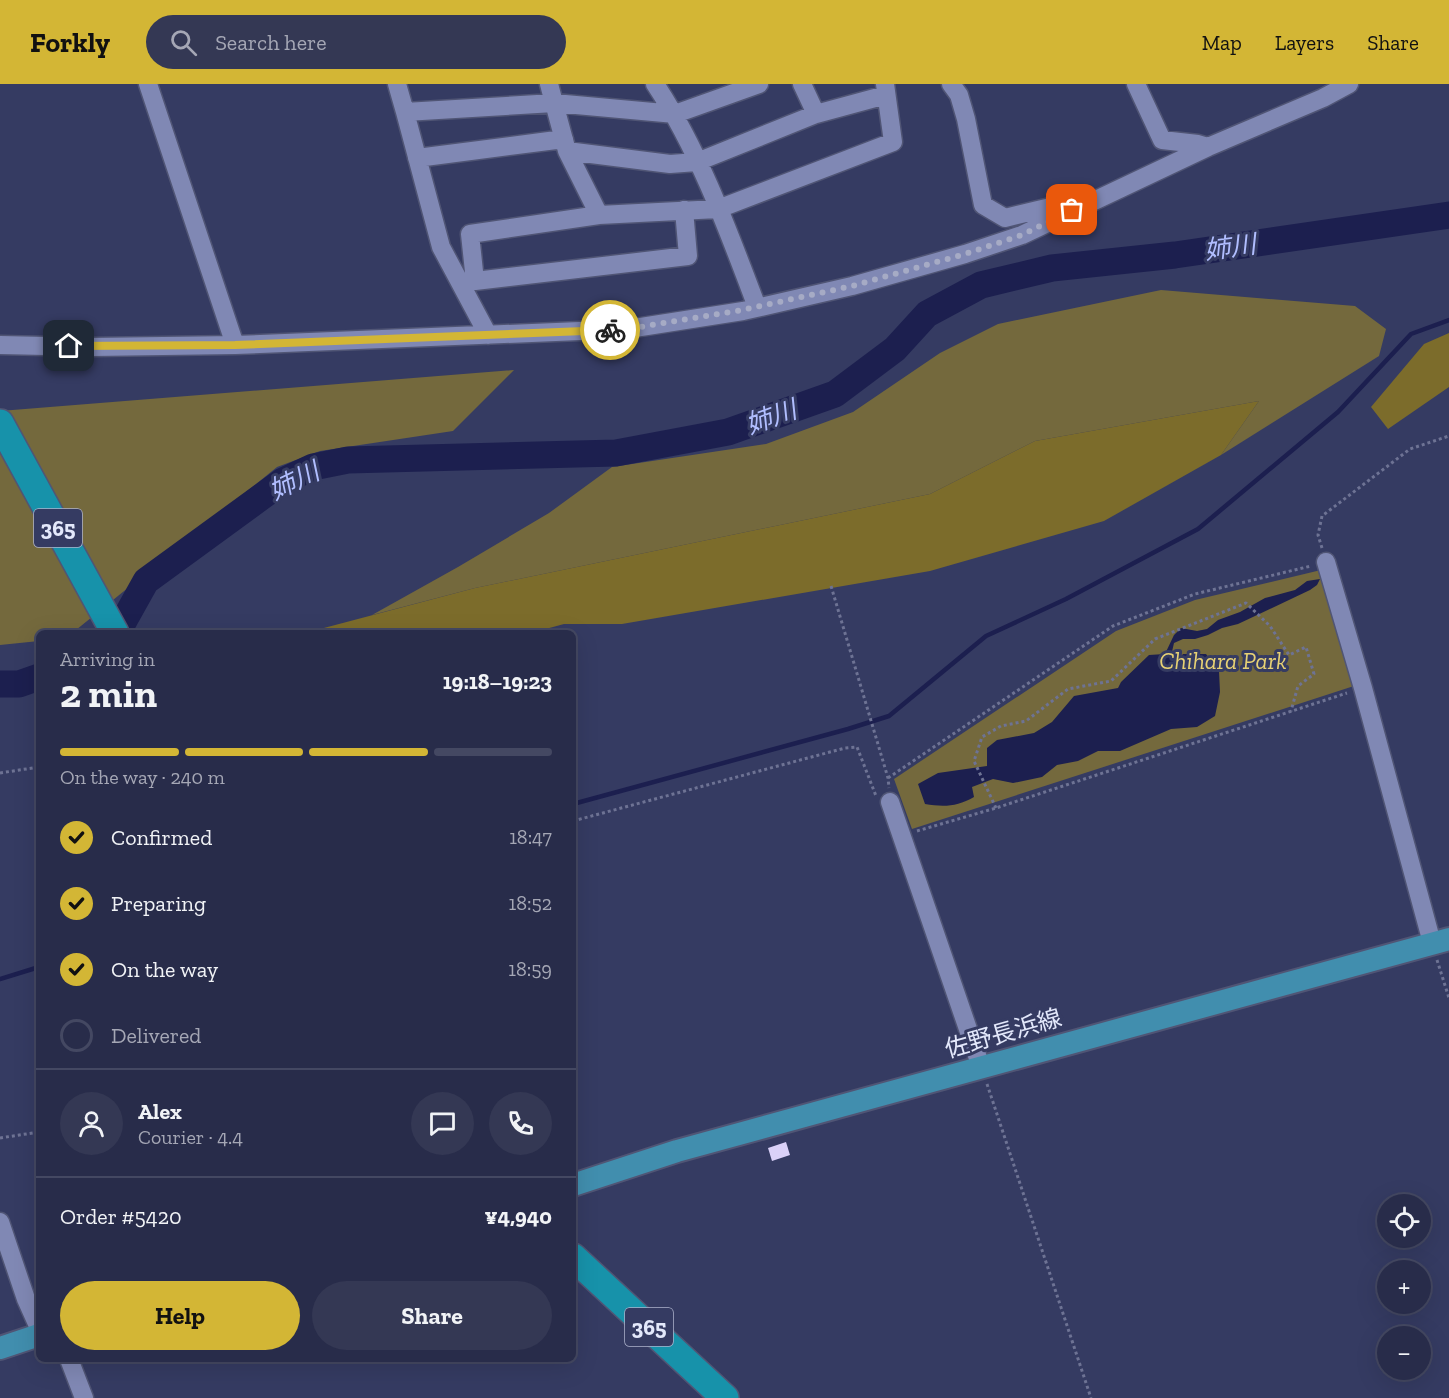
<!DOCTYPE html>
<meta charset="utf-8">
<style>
:root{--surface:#282c4a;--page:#343854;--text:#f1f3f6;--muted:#a5a7b5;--line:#444862;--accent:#d3b635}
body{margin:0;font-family:"Zilla Slab","Noto Sans JP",serif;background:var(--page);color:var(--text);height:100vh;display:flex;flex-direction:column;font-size:22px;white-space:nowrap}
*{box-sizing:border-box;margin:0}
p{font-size:20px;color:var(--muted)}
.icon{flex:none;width:33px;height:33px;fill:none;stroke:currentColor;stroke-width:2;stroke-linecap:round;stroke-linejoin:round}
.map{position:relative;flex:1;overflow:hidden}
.panel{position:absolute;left:36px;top:546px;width:540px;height:732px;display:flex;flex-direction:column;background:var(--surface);border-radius:9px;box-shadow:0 6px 24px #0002,0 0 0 2px var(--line)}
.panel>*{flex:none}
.controls{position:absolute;left:1377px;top:1110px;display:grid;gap:12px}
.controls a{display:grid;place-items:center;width:54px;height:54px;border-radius:50%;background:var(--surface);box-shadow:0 6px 24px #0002,0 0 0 2px var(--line);font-size:30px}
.pin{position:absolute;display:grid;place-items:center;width:51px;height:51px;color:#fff;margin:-26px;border-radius:12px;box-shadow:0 3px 9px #0006}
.courier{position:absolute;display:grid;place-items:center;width:60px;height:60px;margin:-30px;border:4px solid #d3b635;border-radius:50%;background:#fff;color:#222;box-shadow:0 2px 8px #0007}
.summary em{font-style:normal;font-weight:700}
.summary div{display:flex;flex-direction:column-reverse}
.summary{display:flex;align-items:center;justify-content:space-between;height:102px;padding:0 24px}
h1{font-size:39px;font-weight:700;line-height:45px}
.bar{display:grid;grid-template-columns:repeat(4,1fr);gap:9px 6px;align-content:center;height:72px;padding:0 24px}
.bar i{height:8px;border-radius:4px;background:var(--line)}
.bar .active{background:var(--accent)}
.bar p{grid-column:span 4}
.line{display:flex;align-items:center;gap:15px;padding:0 24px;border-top:2px solid var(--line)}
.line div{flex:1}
.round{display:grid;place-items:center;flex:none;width:63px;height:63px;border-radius:32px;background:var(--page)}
ol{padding:0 24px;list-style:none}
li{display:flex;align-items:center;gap:18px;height:66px}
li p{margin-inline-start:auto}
li .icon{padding:6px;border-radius:50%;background:var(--accent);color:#111;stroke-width:4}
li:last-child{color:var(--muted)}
li i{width:33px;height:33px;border:3px solid var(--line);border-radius:50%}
.primary-button{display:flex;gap:12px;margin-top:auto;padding:12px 24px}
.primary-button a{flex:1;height:69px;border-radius:36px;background:var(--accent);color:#111;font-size:24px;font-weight:700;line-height:69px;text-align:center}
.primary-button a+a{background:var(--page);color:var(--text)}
header{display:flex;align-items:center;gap:36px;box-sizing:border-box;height:84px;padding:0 30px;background:var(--accent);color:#111}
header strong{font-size:28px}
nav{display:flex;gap:33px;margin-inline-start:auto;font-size:21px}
.search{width:420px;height:54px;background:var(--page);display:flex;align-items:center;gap:15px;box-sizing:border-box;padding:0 21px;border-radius:33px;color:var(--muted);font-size:22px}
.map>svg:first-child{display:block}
</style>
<header>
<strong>Forkly</strong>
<div class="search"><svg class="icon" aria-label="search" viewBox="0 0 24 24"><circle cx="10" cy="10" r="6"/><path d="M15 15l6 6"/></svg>Search here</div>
<nav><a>Map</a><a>Layers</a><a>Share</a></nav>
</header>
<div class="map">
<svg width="1449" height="1314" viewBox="0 0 1449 1314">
<rect width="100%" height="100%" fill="#353b62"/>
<path fill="#74693d" d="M1161,206L1355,222L1386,245L1379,272L1221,371L1259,317L1035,357L930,410L475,504L372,531L458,483L549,429L612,383L766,360L853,328L940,269L998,240Z
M514,286L453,347L320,367L277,383L76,546L69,549H39V557L0,561V327Z
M1321,486L1357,601L912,745L894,695L1116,547L1195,516Z"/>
<path fill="#7c6c2b" d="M1449,249V303L1388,345L1371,323L1424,260Z
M1259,317L1221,371L1104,437L930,487L622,540H564L531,549H305L475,504L930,410L1035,357Z"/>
<path fill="#1c1f4f" d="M1320,495L1317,501L1310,506L1238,540L1222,544L1208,551L1195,555H1183L1174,559L1171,572L1179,575L1183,570H1206L1219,587L1220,608L1215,632L1197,643L1171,645L1120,667H1098L1078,677L1057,681L1042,693L1013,699L993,695L972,703L974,713C957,723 943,723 925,720L918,700L938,689L987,682V664L997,656L1034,649L1052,638L1074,612L1118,604L1121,598L1149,571L1165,570L1174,551L1181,544L1197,547L1207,545L1218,536L1240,528L1265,514L1295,506L1307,497Z"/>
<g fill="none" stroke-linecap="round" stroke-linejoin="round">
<path stroke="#1c1f4f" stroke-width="4.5" d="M573,720L848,645L889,632L986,552L1066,515L1198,445L1338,328L1411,250L1449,236
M0,895L39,883"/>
<path stroke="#1c1f4f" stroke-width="27" d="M117,549L146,497L283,397L313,383L348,376L616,369L728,348L835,310L895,265L927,230L981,201L1052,184L1175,171L1449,131
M0,600H19L39,593"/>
</g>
<path fill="#dad1f8" d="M786,1058L790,1071L772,1077L768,1064Z"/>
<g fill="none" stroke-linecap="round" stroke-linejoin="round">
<defs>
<path id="minor" d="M148,0L235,261
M397,0L405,28
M655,0C699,66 729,149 757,223
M802,0L816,30L886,11
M951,0L959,11L966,35L983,121L1005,134L1063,120L1070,125
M1136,0L1162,56L1198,60L1208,63
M816,30L697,78L670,80L567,67L599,131L718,125L893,58L885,0
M567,67L554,19L675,30L759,0
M417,74L564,55
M599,131L470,150L475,197L688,172L684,126
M488,251L441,163L405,28L554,19L549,0
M0,261L92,263L235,261L628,245L743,227L852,202L965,170L1022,151L1208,63L1323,14L1349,0
M1326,478L1363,604L1432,859
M890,718L981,983
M0,1138L26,1215L39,1244
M69,1275L84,1314"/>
<path id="major" d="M573,1101L677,1067L1449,855
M0,1264L39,1251"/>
<path id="highway" d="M0,339L115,549
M573,1173L725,1314"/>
</defs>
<use href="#minor" stroke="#505575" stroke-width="21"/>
<use href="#major" stroke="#505575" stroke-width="26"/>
<use href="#highway" stroke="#505575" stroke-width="30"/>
<path stroke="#6e7394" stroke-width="3" stroke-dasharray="3 3" stroke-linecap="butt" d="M1322,464L1318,451L1322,432L1410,365L1449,352
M831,502L888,694L889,704
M0,689L39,683
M888,694L1113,542L1195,510L1311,482
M996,724L974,677L982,653L1001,642L1026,637L1068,605L1111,597L1155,555L1246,519L1270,542L1289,571L1306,563L1314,590L1298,602L1291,627
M573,737L845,664L857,663L876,712
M917,747L996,724L1347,609
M1437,876L1449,914
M987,1000L1091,1314
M0,1054L39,1048"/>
<use href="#minor" stroke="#8088b4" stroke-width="18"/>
<use href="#major" stroke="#418eae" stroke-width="22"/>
<use href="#highway" stroke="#1792aa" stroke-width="27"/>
</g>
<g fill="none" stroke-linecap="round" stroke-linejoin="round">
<path stroke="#a6abc5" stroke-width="6" stroke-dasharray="0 10.8" d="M610,246L628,245L742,226L852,202L965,170L1022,151L1072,126"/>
<path stroke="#d3b635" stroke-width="8" d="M69,262L235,261L610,246"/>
</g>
<g text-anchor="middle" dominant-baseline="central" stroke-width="6" stroke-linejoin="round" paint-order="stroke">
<g fill="#353b62" stroke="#afb4cd" stroke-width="1.5">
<rect x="34" y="425" width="48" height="38" rx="4.5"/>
<rect x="625" y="1224" width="48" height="38" rx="4.5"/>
</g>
<g font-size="22" font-weight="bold" fill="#e3e8fb">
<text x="58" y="444">365</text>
<text x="649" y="1243">365</text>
</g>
<g font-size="24" font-style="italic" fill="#e7d174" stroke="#353b62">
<text x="1223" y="576">Chihara Park</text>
</g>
<g font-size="24" fill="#e3e8fb" stroke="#353b62">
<text transform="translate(1003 949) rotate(-16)">佐野長浜線</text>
</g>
<g font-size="26" font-style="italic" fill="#b1beff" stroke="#353b62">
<text transform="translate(1230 163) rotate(-8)">姉川</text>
<text transform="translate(771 333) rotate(-20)">姉川</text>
<text transform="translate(294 397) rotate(-26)">姉川</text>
</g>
</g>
</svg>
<div class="controls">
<a><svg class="icon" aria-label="locate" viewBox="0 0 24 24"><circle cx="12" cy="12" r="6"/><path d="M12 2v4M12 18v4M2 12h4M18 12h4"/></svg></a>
<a>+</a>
<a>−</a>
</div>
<div class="pin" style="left:1072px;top:126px;background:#ea580c"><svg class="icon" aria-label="bag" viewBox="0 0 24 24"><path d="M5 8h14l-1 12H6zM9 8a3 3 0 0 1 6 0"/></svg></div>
<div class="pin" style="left:69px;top:262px;background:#1f2937"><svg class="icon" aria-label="home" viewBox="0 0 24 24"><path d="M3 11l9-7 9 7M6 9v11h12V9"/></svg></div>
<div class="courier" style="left:610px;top:246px"><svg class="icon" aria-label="bike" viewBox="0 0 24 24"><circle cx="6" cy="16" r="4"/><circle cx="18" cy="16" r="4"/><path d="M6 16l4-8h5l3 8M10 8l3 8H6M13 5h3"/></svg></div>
<section class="panel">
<div class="summary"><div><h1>2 min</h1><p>Arriving in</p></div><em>19:18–19:23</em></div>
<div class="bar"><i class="active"></i><i class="active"></i><i class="active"></i><i></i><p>On the way · 240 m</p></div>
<ol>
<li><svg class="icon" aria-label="check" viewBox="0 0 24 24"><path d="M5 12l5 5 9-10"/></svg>Confirmed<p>18:47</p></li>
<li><svg class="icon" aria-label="check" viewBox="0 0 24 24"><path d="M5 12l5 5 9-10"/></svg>Preparing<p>18:52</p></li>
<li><svg class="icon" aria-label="check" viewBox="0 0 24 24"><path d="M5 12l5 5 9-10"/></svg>On the way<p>18:59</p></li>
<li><i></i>Delivered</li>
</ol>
<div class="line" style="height:108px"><a class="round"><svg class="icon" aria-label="person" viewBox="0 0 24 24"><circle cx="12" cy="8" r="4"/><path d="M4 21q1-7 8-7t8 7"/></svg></a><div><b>Alex</b><p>Courier · 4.4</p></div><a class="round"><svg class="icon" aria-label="chat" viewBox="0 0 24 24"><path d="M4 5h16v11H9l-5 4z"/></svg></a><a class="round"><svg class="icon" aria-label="phone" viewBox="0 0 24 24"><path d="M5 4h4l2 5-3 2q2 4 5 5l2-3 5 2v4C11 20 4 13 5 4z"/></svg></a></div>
<div class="line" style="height:78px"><div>Order #5420</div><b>¥4,940</b></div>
<div class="primary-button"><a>Help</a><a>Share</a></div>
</section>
</div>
